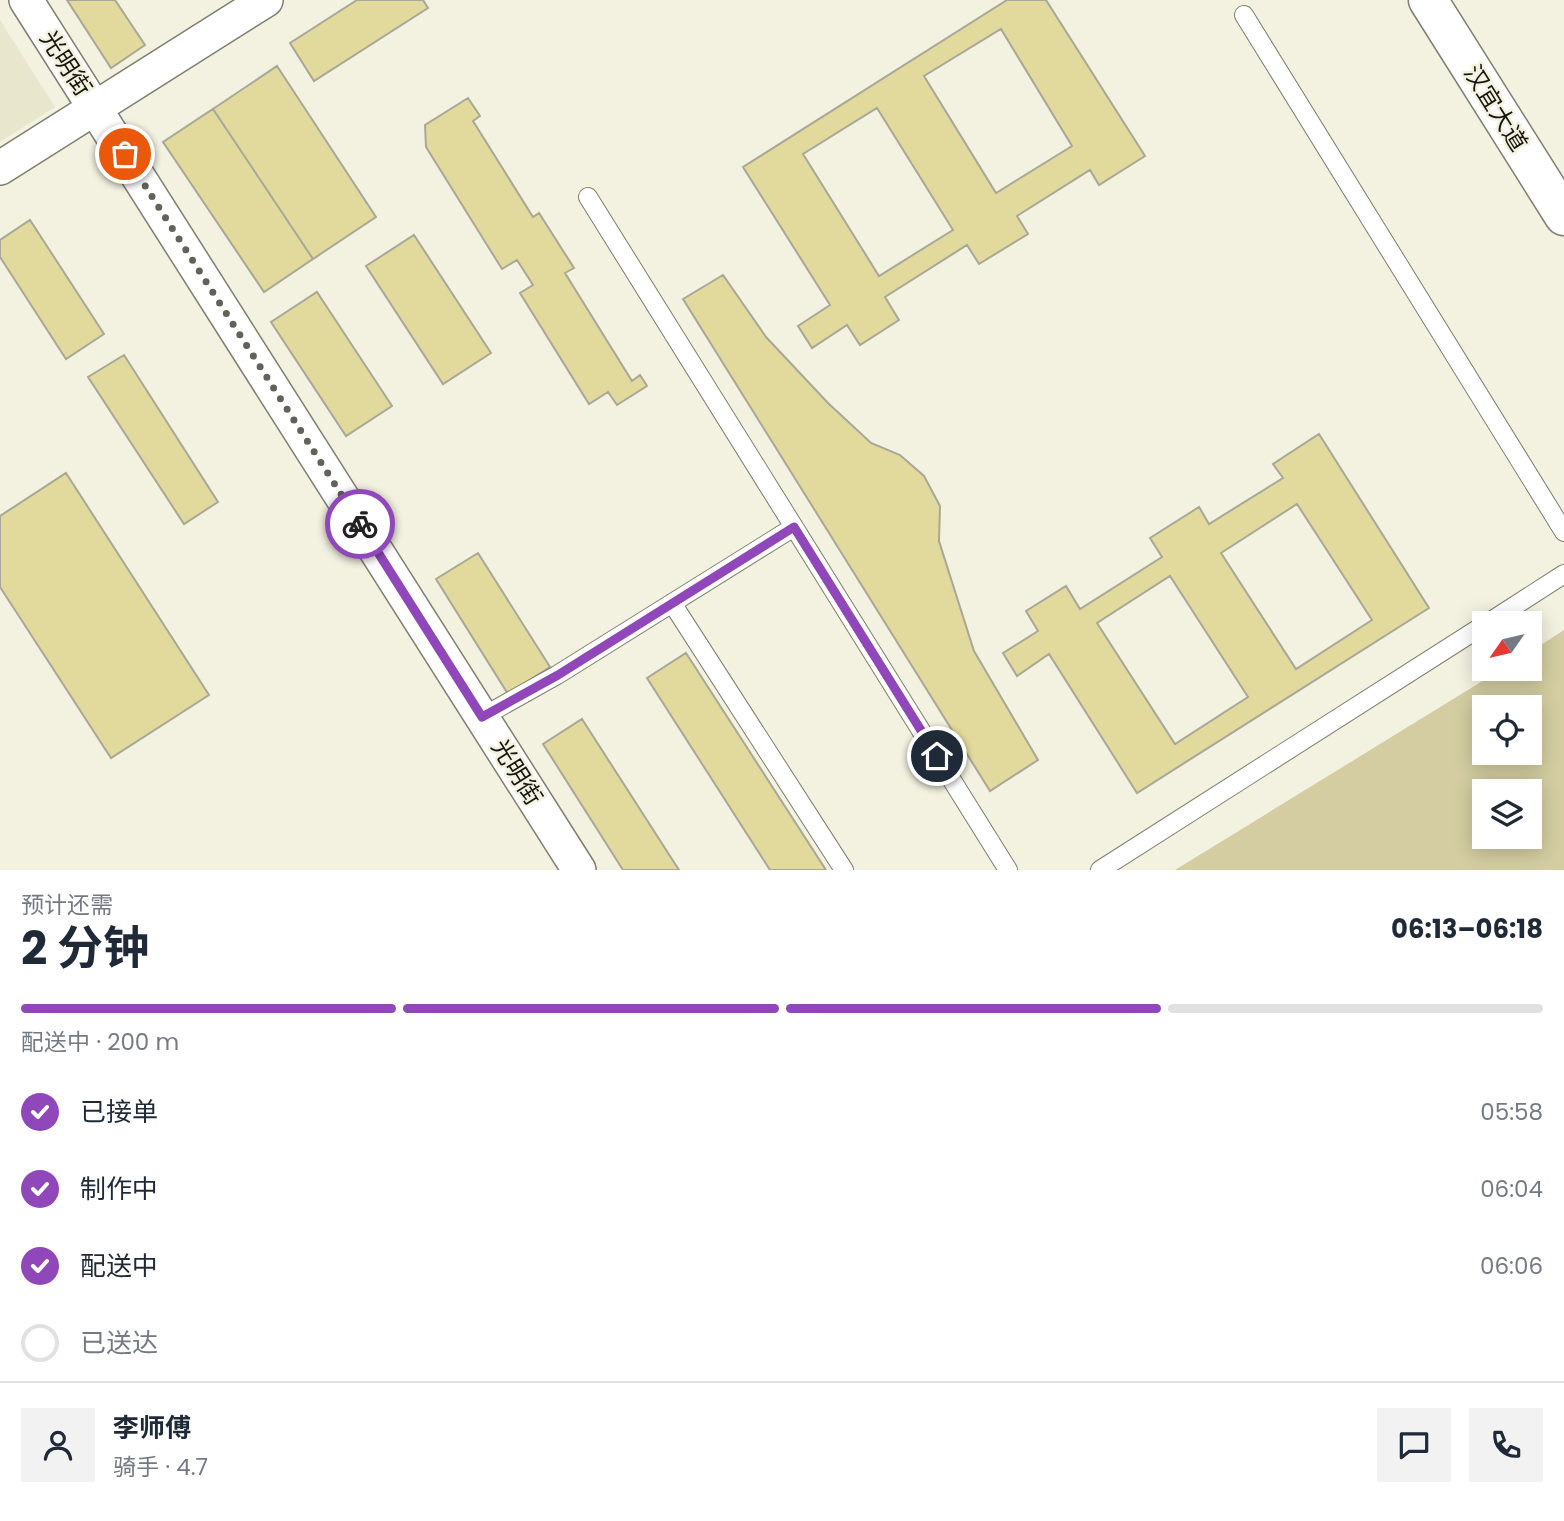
<!DOCTYPE html>
<html lang="zh">
<meta charset="utf-8">
<style>
:root{--surface:#fff;--page:#f2f2f3;--text:#1f2937;--muted:#747a83;--line:#e0e1e3;--accent:#9047ba}
body{margin:0;font-family:Poppins,"Noto Sans SC",sans-serif;background:var(--page);color:var(--text);height:100vh;display:flex;flex-direction:column;font-size:26px;white-space:nowrap}
*{box-sizing:border-box;margin:0}
p{font-size:23px;color:var(--muted)}
.icon{flex:none;width:38px;height:38px;fill:none;stroke:currentColor;stroke-width:2;stroke-linecap:round;stroke-linejoin:round}
.map{position:relative;height:870px;overflow:hidden}
.details{display:flex;flex-direction:column;background:var(--surface);flex:1}
.details>*{flex:none}
.needle{width:46px;rotate:236deg}
.buttons{position:absolute;left:1472px;top:611px;display:grid;gap:14px}
.buttons a{display:grid;place-items:center;width:70px;height:70px;border-radius:0px;background:var(--surface);box-shadow:0 4px 18px #0003;font-size:35px}
.pin{position:absolute;display:grid;place-items:center;width:60px;height:60px;color:#fff;margin:-30px;border:4px solid #fff;border-radius:50%;box-shadow:0 2px 7px #0007}
.courier{position:absolute;display:grid;place-items:center;width:70px;height:70px;margin:-35px;border:5px solid #9047ba;border-radius:50%;background:#fff;color:#222;box-shadow:0 2px 9px #0007}
.summary em{font-style:normal;font-weight:700}
.summary div{display:flex;flex-direction:column-reverse}
.summary{display:flex;align-items:center;justify-content:space-between;height:119px;padding:0 21px}
h1{font-size:46px;font-weight:700;line-height:52px}
.bar{display:grid;grid-template-columns:repeat(4,1fr);gap:10px 7px;align-content:center;height:84px;padding:0 21px}
.bar i{height:9px;border-radius:5px;background:var(--line)}
.bar .on{background:var(--accent)}
.bar p{grid-column:span 4}
.line{display:flex;align-items:center;gap:18px;padding:0 21px;border-top:2px solid var(--line)}
.line div{flex:1}
.round{display:grid;place-items:center;flex:none;width:74px;height:74px;border-radius:0px;background:var(--page)}
ol{padding:0 21px;list-style:none}
li{display:flex;align-items:center;gap:21px;height:77px}
li p{margin-inline-start:auto}
li .icon{padding:7px;border-radius:50%;background:var(--accent);color:#fff;stroke-width:4}
li:last-child{color:var(--muted)}
li i{width:38px;height:38px;border:4px solid var(--line);border-radius:50%}
.map>svg:first-child{display:block}
</style>
<div class="map">
<svg width="1564" height="870" viewBox="0 0 1564 870">
<rect width="100%" height="100%" fill="#f3f1e0"/>
<path fill="#e9e6ce" d="M0,20L55,107L0,142Z"/>
<path fill="#d3cda1" fill-rule="evenodd" d="M1564,630V870H1175L1502,669L1530,668V652ZM1484,707H1530V752H1484ZM1484,791H1530V836H1484Z"/>
<path fill="#e2d99c" stroke="#a9a797" stroke-width="2" fill-rule="evenodd" d="M67,0H115L145,45L111,68Z
M357,0H423L428,8L314,81L290,43Z
M1007,0H1046L1145,156L1099,185L1090,170L1017,216L1028,234L979,264L967,245L885,297L899,320L860,345L847,325L812,348L798,326L830,305L743,167ZM1001,29L1072,146L996,193L924,76ZM877,108L953,230L879,276L803,154Z
M277,66L376,217L313,259L213,109Z
M468,98L480,116L473,121L533,217L539,213L574,268L565,273L632,381L640,375L647,386L617,405L608,392L589,404L520,293L533,285L517,260L502,269L426,147L425,125Z
M213,109L313,259L264,292L163,142Z
M30,220L104,334L66,359L0,257V240Z
M414,235L491,353L443,384L366,266Z
M723,275L766,337L828,403L871,443L900,455L924,476L940,506L939,541L974,651L1038,760L990,791L683,299Z
M317,292L392,406L346,436L271,322Z
M124,355L218,502L184,524L88,377Z
M1319,434L1429,608L1137,793L1049,654L1017,676L1003,653L1038,631L1026,611L1066,586L1080,609L1162,557L1150,538L1199,507L1209,524L1283,478L1273,464ZM1297,504L1372,620L1296,669L1221,553ZM1170,576L1248,697L1175,744L1097,623Z
M66,473L209,695L111,758L0,587V516Z
M478,553L550,667L508,694L436,579Z
M686,653L826,870H770L647,678Z
M582,719L679,870H623L543,744Z"/>
<g fill="none" stroke-linecap="round" stroke-linejoin="round">
<defs>
<path id="service" d="M1244,15L1564,532
M588,197L1008,870
M672,603L844,870
M1488,623L1564,574
M482,717L557,675L794,527
M1100,870L1484,625"/>
<path id="minor" d="M26,0L579,870
M0,168L266,0"/>
<path id="primary" d="M1428,0L1564,216"/>
</defs>
<use href="#service" stroke="#7f7e6f" stroke-width="20"/>
<use href="#minor" stroke="#7f7e6f" stroke-width="36"/>
<use href="#primary" stroke="#7f7e6f" stroke-width="41"/>
<use href="#service" stroke="#fff" stroke-width="18"/>
<use href="#minor" stroke="#fff" stroke-width="33"/>
<use href="#primary" stroke="#fff" stroke-width="38"/>
</g>
<g fill="none" stroke-linecap="round" stroke-linejoin="round">
<path stroke="#636259" stroke-width="7" stroke-dasharray="0 12.6" d="M125,154L360,524"/>
<path stroke="#9047ba" stroke-width="9" d="M360,524L482,717L558,675L794,527L937,756"/>
</g>
<g text-anchor="middle" dominant-baseline="central" stroke-width="5" stroke-linejoin="round" paint-order="stroke">
<g font-size="24" fill="#161510" stroke="#f3f1e0">
<text transform="translate(66 63) rotate(57)">光明街</text>
<text transform="translate(1496 108) rotate(58)">汉宜大道</text>
<text transform="translate(517 772) rotate(58)">光明街</text>
</g>
</g>
</svg>
<div class="buttons">
<a><svg class="needle" viewBox="-14 -14 28 28"><path d="M0-13l5 13h-10z" fill="#e53935"/><path d="M0 13l5-13h-10z" fill="#747a83"/></svg></a>
<a><svg class="icon" aria-label="locate" viewBox="0 0 24 24"><circle cx="12" cy="12" r="6"/><path d="M12 2v4M12 18v4M2 12h4M18 12h4"/></svg></a>
<a><svg class="icon" aria-label="layers" viewBox="0 0 24 24"><path d="M12 4l9 5-9 5-9-5zM3 14l9 5 9-5"/></svg></a>
</div>
<div class="pin" style="left:125px;top:154px;background:#ea580c"><svg class="icon" aria-label="bag" viewBox="0 0 24 24"><path d="M5 8h14l-1 12H6zM9 8a3 3 0 0 1 6 0"/></svg></div>
<div class="pin" style="left:937px;top:756px;background:#1f2937"><svg class="icon" aria-label="home" viewBox="0 0 24 24"><path d="M3 11l9-7 9 7M6 9v11h12V9"/></svg></div>
<div class="courier" style="left:360px;top:524px"><svg class="icon" aria-label="bike" viewBox="0 0 24 24"><circle cx="6" cy="16" r="4"/><circle cx="18" cy="16" r="4"/><path d="M6 16l4-8h5l3 8M10 8l3 8H6M13 5h3"/></svg></div>
</div>
<section class="details">
<div class="summary"><div><h1>2 分钟</h1><p>预计还需</p></div><em>06:13–06:18</em></div>
<div class="bar"><i class="on"></i><i class="on"></i><i class="on"></i><i></i><p>配送中 · 200 m</p></div>
<ol>
<li><svg class="icon" aria-label="check" viewBox="0 0 24 24"><path d="M5 12l5 5 9-10"/></svg>已接单<p>05:58</p></li>
<li><svg class="icon" aria-label="check" viewBox="0 0 24 24"><path d="M5 12l5 5 9-10"/></svg>制作中<p>06:04</p></li>
<li><svg class="icon" aria-label="check" viewBox="0 0 24 24"><path d="M5 12l5 5 9-10"/></svg>配送中<p>06:06</p></li>
<li><i></i>已送达</li>
</ol>
<div class="line" style="height:126px"><a class="round"><svg class="icon" aria-label="person" viewBox="0 0 24 24"><circle cx="12" cy="8" r="4"/><path d="M4 21q1-7 8-7t8 7"/></svg></a><div><b>李师傅</b><p>骑手 · 4.7</p></div><a class="round"><svg class="icon" aria-label="chat" viewBox="0 0 24 24"><path d="M4 5h16v11H9l-5 4z"/></svg></a><a class="round"><svg class="icon" aria-label="phone" viewBox="0 0 24 24"><path d="M5 4h4l2 5-3 2q2 4 5 5l2-3 5 2v4C11 20 4 13 5 4z"/></svg></a></div>
</section>
